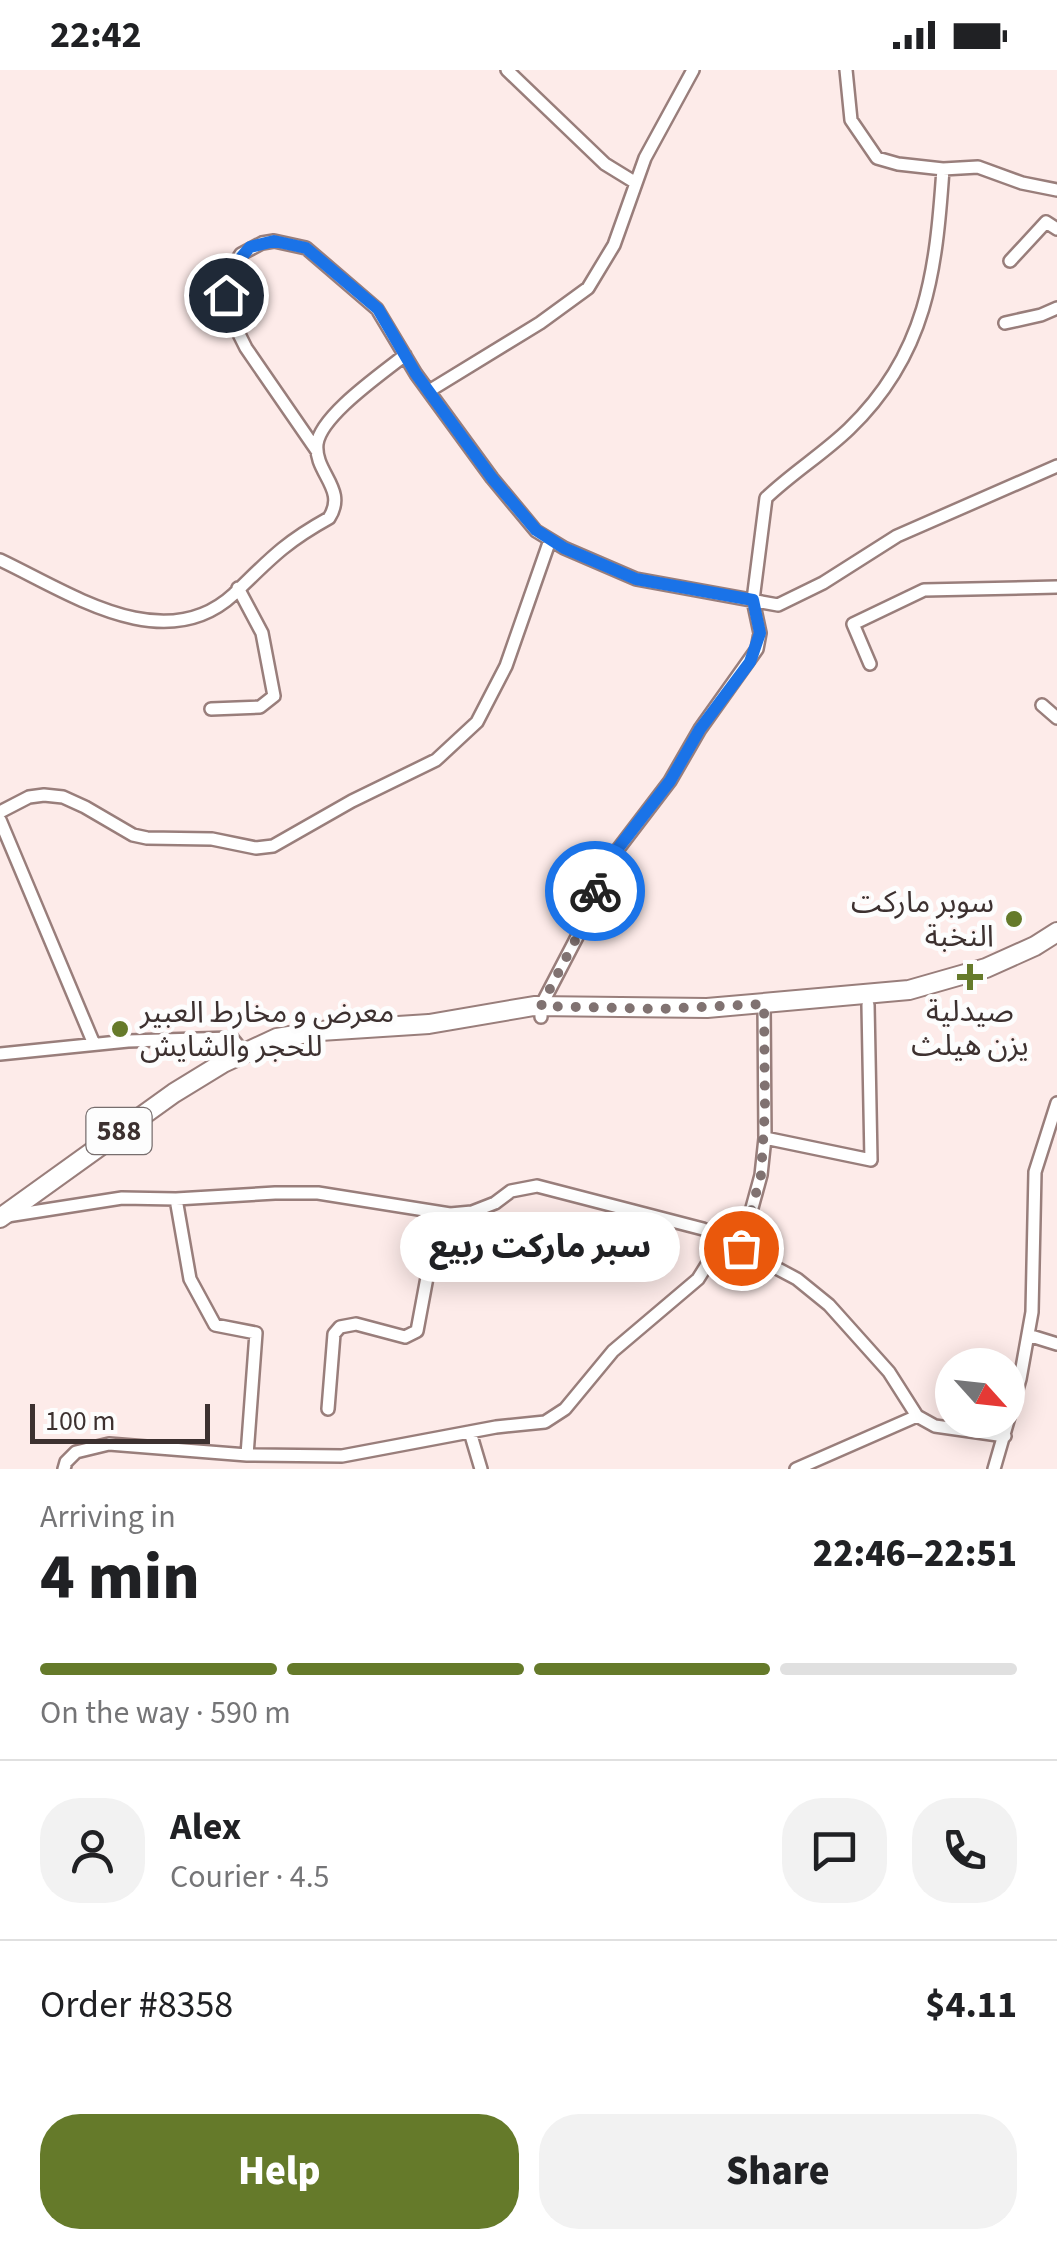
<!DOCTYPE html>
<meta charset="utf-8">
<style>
:root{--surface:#fff;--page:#f2f2f2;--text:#202124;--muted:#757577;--line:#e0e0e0;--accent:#657a2a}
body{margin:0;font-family:"Source Sans 3","Noto Sans Arabic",sans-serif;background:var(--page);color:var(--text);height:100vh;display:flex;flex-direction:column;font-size:38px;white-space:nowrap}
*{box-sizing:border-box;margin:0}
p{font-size:32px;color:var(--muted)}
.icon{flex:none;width:55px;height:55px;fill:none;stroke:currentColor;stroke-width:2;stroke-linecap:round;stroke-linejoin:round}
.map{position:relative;height:1399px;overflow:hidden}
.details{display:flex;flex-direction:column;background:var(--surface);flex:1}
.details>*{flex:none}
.needle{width:65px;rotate:117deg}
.tools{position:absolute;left:935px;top:1278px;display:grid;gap:20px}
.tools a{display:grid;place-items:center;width:90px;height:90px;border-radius:50%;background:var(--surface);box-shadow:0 5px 25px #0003;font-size:50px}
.scale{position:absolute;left:30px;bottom:25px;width:180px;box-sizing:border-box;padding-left:10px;border:5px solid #3d3130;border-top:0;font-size:28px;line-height:35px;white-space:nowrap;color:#3d3130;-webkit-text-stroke:8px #fdfdfd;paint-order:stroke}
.pin{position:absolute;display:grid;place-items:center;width:85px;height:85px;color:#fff;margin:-42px;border:5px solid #fff;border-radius:50%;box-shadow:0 2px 10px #0007}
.courier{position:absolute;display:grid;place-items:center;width:100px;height:100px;margin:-50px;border:8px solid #1a73e8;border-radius:50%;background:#fff;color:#222;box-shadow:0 2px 12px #0007}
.bubble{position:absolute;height:70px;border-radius:35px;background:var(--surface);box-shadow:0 5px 25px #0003;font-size:32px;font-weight:800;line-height:70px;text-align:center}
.head em{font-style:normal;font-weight:800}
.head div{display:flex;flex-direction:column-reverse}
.head{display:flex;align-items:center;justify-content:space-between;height:170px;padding:0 40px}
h1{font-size:65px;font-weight:800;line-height:75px}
.bar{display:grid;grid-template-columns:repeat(4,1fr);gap:15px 10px;align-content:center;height:120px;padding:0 40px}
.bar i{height:12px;border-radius:8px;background:var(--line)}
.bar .current{background:var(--accent)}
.bar p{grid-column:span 4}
.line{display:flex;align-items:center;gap:25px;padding:0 40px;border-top:2px solid var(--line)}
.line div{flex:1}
.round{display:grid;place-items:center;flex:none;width:105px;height:105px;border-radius:40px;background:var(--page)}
.button{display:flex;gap:20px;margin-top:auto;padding:20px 40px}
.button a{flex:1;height:115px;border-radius:40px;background:var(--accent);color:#fff;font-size:40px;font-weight:800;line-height:115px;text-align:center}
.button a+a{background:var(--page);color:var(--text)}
.status{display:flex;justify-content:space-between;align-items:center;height:70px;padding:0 50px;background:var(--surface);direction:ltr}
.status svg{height:28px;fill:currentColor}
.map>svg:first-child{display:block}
</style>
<div class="status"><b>22:42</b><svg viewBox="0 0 49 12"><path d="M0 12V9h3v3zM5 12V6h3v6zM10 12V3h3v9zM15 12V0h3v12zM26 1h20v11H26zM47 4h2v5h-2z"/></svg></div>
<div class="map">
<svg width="1057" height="1399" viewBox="0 0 1057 1399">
<rect width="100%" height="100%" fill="#fdebe9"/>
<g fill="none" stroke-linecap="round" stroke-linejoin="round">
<defs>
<path id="street" d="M507,0L605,94L636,113
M846,0L851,50L877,88L898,94L943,99L978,97L1022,113L1057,120
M1010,191L1046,152L1057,159
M1005,253L1041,245L1057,238
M429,321L540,253L588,218L614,175L645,88L693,0
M317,381L246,278L227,240L229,203L241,184L262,173L274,171L306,178L377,239L416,304L492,408L536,461L564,478L636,509L778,535L823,513L897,466L1057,396
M0,490C68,522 164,589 234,524C270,489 284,473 329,448C348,419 314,403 317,374C321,345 383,303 405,285
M870,594L853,554L924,520L1057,517
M1042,635L1057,648
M211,639L260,637L274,626L262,563L238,518
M0,742L29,727L44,725L63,727L85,737L133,765L147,768L212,769L256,778L273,776L352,731L436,690L477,652L506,596L550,470
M0,750L94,974
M541,947V936L578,865L609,791L670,711L700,659L757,579L760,563L753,530L766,428C792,403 823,384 849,359C927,284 936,201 943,99
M0,984L128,971L232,968L244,983
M765,1068L871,1090L868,935
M176,1129L190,1209L215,1255L256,1263L247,1385
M7,1146L122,1128L176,1129L275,1123H318L450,1144L472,1142L495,1133L511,1121L537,1116L703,1159L797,1209L829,1235L889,1302L917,1346L935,1356L1005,1366
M741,1178L761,1105L765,1068L764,934
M1028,1265L1057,1274
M328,1339L334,1264L340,1257L356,1254L405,1267L417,1261L439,1143
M470,1362L481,1399
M64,1399L66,1392L76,1382L109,1374L247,1385L342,1386L496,1357L545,1352L565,1339L613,1281L698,1209L723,1169
M796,1399L917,1346
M994,1399L1020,1309L1032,1242L1035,1102L1057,1033"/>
<path id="primary" d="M0,1148L174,1023L223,993L277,968L320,961L429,954L534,936L707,938L909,920L986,898L1035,876L1057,862"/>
</defs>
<use href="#street" stroke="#997e7b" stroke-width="16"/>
<use href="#primary" stroke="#997e7b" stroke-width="22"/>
<use href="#street" stroke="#fff" stroke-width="11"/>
<use href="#primary" stroke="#fff" stroke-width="18"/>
</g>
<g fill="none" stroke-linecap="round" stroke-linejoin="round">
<path stroke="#807271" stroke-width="10" stroke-dasharray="0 18" d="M595,821L578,865L541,936L658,939L764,934L765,1039L761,1105L741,1178"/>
<path stroke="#1a73e8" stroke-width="12" d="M226,225L229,202L250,177L274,171L306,178L378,239L416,304L492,408L536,460L564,478L636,509L753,530L760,563L750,592L700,659L670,711L609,790L595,821"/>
</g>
<g fill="#657a2a" stroke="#fdfdfd" stroke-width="4">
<circle cx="1014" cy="849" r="10"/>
<path d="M965 892h10v10h10v10h-10v10h-10v-10h-10v-10h10z"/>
<circle cx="120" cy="959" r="10"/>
</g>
<g text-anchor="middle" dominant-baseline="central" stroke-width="10" stroke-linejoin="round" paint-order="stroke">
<rect fill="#fdfdfd" stroke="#776e6e" stroke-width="2.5" x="86.5" y="1038" width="65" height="46" rx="8"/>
<g font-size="28" font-weight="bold" fill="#3d3130">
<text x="119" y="1061">588</text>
</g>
<g font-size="30" fill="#3d3130" stroke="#fdfdfd" text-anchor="end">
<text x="994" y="832">سوبر ماركت<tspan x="994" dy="34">النخبة</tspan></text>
<text x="970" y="941" text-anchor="middle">صيدلية<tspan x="970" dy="34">يزن هيلث</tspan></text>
<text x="140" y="942" text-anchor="start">معرض و مخارط العبير<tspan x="140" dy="34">للحجر والشايش</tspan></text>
</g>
</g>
</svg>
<div class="tools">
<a><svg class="needle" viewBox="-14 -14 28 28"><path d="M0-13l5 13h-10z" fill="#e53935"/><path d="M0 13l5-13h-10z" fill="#757577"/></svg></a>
</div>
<div class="scale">100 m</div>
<div class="pin" style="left:741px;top:1178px;background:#ea580c"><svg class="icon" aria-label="bag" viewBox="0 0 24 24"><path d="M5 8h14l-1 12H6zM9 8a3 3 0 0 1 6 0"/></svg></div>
<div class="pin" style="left:226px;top:225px;background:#1f2937"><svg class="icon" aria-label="home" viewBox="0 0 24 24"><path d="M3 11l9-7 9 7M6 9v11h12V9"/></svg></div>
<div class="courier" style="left:595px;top:821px"><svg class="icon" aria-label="bike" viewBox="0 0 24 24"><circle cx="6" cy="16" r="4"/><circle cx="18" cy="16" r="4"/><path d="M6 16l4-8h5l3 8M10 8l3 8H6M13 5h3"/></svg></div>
<div class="bubble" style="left:400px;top:1142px;width:280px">سبر ماركت ربيع</div>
</div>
<section class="details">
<div class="head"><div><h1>4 min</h1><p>Arriving in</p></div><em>22:46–22:51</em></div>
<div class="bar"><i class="current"></i><i class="current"></i><i class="current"></i><i></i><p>On the way · 590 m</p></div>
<div class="line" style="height:180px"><a class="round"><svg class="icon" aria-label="person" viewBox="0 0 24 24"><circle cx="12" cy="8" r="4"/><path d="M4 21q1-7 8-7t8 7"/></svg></a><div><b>Alex</b><p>Courier · 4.5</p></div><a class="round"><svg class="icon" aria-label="chat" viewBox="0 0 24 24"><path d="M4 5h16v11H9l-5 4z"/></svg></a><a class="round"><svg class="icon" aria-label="phone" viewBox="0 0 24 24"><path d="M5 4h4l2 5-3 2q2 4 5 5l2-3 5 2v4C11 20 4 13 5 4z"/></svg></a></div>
<div class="line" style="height:130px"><div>Order #8358</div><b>$4.11</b></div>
<div class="button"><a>Help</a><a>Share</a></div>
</section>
